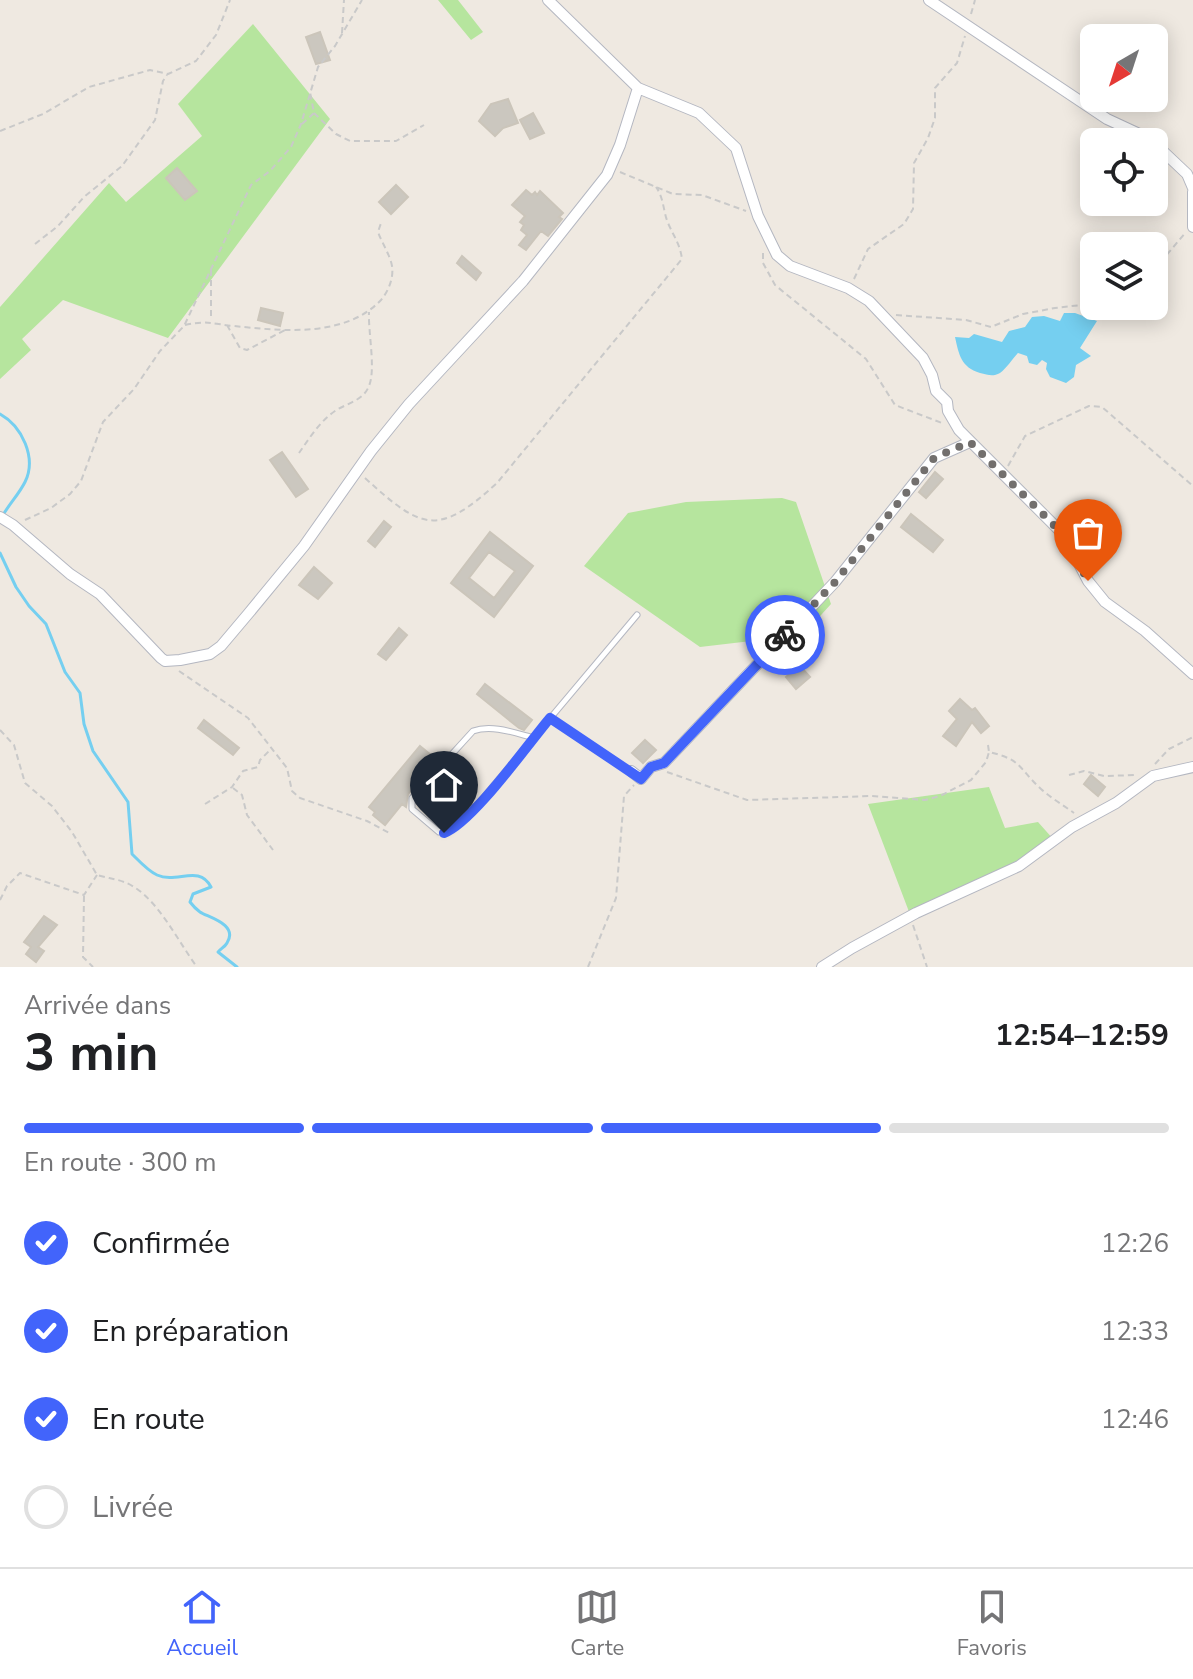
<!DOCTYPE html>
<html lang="fr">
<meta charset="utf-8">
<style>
:root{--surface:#fff;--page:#f2f2f2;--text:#202124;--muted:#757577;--line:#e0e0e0;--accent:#4264fb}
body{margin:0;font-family:"Nunito Sans",sans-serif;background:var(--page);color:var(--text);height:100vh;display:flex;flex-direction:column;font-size:30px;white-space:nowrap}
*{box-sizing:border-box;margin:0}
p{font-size:26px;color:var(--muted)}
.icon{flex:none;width:44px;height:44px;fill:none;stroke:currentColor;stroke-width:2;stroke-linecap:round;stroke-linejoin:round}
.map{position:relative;height:967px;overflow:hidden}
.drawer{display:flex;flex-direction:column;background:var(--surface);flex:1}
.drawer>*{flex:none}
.needle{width:52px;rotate:219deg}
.buttons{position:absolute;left:1080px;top:24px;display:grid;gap:16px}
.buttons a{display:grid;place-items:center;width:88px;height:88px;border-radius:12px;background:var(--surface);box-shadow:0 4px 20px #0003;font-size:40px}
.pin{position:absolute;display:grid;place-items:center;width:68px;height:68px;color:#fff;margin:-82px -34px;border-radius:50% 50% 50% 0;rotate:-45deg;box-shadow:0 0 8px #0007}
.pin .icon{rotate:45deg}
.courier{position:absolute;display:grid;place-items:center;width:80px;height:80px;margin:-40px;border:6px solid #4264fb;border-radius:50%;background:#fff;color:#222;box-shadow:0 2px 10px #0007}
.summary em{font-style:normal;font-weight:700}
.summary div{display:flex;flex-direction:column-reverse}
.summary{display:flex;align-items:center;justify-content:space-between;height:136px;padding:0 24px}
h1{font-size:52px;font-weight:700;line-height:60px}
.bar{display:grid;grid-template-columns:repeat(4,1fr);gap:12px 8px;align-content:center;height:96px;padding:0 24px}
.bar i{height:10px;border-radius:6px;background:var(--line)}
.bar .on{background:var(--accent)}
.bar p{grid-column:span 4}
ol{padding:0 24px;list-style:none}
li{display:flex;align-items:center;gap:24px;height:88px}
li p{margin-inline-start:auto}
li .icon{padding:8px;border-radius:50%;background:var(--accent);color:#fff;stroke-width:4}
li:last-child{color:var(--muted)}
li i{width:44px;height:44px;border:4px solid var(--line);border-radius:50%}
.dock{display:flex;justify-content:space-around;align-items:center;height:112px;border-top:2px solid var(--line);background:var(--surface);font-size:22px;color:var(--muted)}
.dock a{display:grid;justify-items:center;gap:4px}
.dock .on{color:var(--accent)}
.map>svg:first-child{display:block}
</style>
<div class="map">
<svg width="1193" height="967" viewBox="0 0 1193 967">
<rect width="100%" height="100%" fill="#efe9e1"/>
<path fill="#b6e59e" d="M438,0H458L483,32L471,40Z
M253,24L330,119L168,338L63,300L22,339L31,350L0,379V307L109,183L126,202L202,136L178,104Z
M782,498L796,502L831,604L803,635L700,647L584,566L628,513L686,502Z
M989,787L1005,828L1038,822L1054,840L1019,866L911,917L868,804Z"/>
<path fill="#75cff0" d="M1064,313H1075L1097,321L1080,348L1091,356L1076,365L1074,377L1066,383L1050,377L1046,369L1047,363L1042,360L1037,365L1029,363L1027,356L1018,353C1012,359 1007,368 1000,373C993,377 988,375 980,373C961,367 959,355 955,337L969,338L974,334L1002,342L1009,331L1025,327L1032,317L1044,316L1060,321Z"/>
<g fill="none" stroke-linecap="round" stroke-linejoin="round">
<path stroke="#75cff0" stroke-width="3" d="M0,414C22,426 37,458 25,482C19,494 10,503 3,515
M0,553L16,587L29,606L46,624L65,672L80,693L84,724L93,751L128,802L132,854C139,861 148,871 157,875C177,884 199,864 211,887L193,894L190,902C193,906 196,909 200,912C207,917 239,924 227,943C225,947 220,949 218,952L237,967"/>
</g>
<path fill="#cbc7bf" stroke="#cbc5ba" stroke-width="2" fill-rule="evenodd" d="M320,32L330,60L316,64L306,37Z
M508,99L518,123L503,128L495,136L479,121L491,104Z
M533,113L544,133L530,139L520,120Z
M177,168L197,191L185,200L166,178Z
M396,185L408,197L391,214L379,202Z
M526,190L532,195L535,192L537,195L540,191L563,213L559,217L562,219L548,236L541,231L526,250L519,245L527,235L521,230L524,225L520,222L525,216L512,205Z
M462,256L481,273L476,280L457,263Z
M261,308L283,313L280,326L258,320Z
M282,452L308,489L296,497L270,460Z
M935,472L943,479L926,498L919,492Z
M911,514L943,540L933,552L901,527Z
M384,521L391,527L375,547L368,541Z
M490,532L533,566L494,617L451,583ZM489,552L515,571L494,598L469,578Z
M314,567L332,583L318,599L299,585Z
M399,628L407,635L386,660L378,654Z
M799,665L810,677L796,689L786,677Z
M485,684L532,720L524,730L519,728L477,694Z
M960,699L972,710L975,708L989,726L981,733L972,722L956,746L943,736L957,719L949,711Z
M204,720L239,748L233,755L198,728Z
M645,740L656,750L643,763L632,753Z
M420,746L437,760L408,794L406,807L402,804L385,825L373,815L375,812L369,807Z
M1091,775L1105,787L1098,796L1084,784Z
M44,916L57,925L38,947L44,951L36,962L26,954L31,947L24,942Z"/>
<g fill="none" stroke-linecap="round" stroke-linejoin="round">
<defs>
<path id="lane" d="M550,718L630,771
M534,738C515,733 492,724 473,731L412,798V809L439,832L451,830L478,804L637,615"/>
<path id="street" d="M548,0L638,88L699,113L736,148L758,216L777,255L790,266L848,288L869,301L923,358L932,375L936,391L947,402L948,411L959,430L1064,535L1088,581L1105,602L1145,631L1193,674
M929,0L1107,119L1150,139L1187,174L1193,188
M1193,192V227
M0,517L13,525L70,574L100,594L161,658L165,661L180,660L210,654L221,646L248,614L304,546L371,451L409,404L523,281L607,175L620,145L638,88
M631,771L641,779L651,767L664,763L835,582L934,458L970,442
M822,967L852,948L916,913L1019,866L1072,827L1116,803L1153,776L1193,767"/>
</defs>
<use href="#lane" stroke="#b4b7c1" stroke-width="7"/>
<use href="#street" stroke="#b4b7c1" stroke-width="12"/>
<path stroke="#c9c9c9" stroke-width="2" stroke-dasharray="6 4" stroke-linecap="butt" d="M971,14L975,0
M342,33L344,0
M314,113L336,134L350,141H396L424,125
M302,124L314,113L310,92
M0,131L43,114L89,87L150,70L168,74L196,61L216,35L230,0
M620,172L673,194L702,195L746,211
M35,244L58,226L84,197L122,166L155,120L163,81L167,75
M763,253V263L775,285L866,359L895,405L942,423
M211,270V320
M1154,270L1186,232
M854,279L868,249L904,224L913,209L914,163L928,138L935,118V88L957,63L965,36
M896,315L966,320L991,327L1023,314L1055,308L1081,305L1104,313L1115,306
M185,325C208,320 212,324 234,326C282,331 345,338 381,300C388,292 394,278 392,266C390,255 382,243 378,232L381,223
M227,325L240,348L247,350L285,330
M299,453C309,439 319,422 335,411C347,403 363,401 369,386C376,369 368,332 369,312
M1008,466L1025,436L1089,406L1102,407L1193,486
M365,478C422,530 438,537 497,483L682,259C680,244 674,237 668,223C663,211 664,198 656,187
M25,520L51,508L70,494L81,481L103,422L134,389L160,351L184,326L251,185L270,171L291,147L301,124L318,67L335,46L362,0
M179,671L248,718L287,768L292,791L300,798L367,821L391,834
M0,730L14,745L25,783L52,806L72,832L97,875C110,879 122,879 134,887C160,903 179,943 197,967
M988,745L989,752C1023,760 1018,768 1041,789C1051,798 1063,805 1074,813
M1155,764L1169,749L1193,737
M667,772L747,800L872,796L925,800L940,796L971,780L986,762L989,752
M1069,775L1084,771L1104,776L1137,775
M233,788L242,795L247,815L273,850
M205,804L232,787L243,771L258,767L260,760L270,750
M84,896L83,957L93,967
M0,900L7,886L20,873L84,895L97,875
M913,925L927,967
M588,967L616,898L624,796L634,785"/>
<use href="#lane" stroke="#fff" stroke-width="5"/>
<use href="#street" stroke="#fff" stroke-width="10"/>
</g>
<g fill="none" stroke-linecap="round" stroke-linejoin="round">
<path stroke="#726f6d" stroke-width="8" stroke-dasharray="0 14.4" d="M785,635L835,582L934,458L970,442L1064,535L1088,581"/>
<path stroke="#4264fb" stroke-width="10" d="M444,833C472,823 528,744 550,718L641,779L651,767L664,763L785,635"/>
</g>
</svg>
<div class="buttons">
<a><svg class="needle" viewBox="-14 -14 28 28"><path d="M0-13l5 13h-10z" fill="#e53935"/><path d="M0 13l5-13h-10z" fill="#757577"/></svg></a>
<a><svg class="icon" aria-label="locate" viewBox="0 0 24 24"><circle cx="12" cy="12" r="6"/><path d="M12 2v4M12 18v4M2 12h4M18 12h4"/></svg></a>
<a><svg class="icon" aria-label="layers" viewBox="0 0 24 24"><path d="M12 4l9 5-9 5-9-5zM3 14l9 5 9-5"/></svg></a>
</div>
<div class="pin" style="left:1088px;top:581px;background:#ea580c"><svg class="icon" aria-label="bag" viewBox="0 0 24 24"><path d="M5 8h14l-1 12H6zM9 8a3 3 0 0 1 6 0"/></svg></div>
<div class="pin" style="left:444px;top:833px;background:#1f2937"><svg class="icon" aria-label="home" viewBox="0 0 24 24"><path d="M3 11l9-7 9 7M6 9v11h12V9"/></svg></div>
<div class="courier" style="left:785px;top:635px"><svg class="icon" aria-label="bike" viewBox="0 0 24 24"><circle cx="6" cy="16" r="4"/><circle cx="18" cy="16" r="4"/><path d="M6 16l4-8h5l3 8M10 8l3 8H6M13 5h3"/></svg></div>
</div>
<section class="drawer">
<div class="summary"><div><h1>3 min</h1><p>Arrivée dans</p></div><em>12:54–12:59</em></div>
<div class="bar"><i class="on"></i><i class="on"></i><i class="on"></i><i></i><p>En route · 300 m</p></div>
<ol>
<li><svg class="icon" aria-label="check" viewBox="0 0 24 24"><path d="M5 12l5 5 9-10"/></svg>Confirmée<p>12:26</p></li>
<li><svg class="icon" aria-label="check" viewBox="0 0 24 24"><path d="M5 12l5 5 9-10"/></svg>En préparation<p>12:33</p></li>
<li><svg class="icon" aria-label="check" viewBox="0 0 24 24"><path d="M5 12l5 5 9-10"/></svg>En route<p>12:46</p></li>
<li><i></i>Livrée</li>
</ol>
</section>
<nav class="dock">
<a class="on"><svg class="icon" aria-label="home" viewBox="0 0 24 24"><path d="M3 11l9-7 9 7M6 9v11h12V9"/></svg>Accueil</a>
<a><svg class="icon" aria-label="map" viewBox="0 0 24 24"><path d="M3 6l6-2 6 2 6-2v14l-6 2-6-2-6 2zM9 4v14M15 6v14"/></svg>Carte</a>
<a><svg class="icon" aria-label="saved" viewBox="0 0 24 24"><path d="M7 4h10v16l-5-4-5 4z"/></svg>Favoris</a>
</nav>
